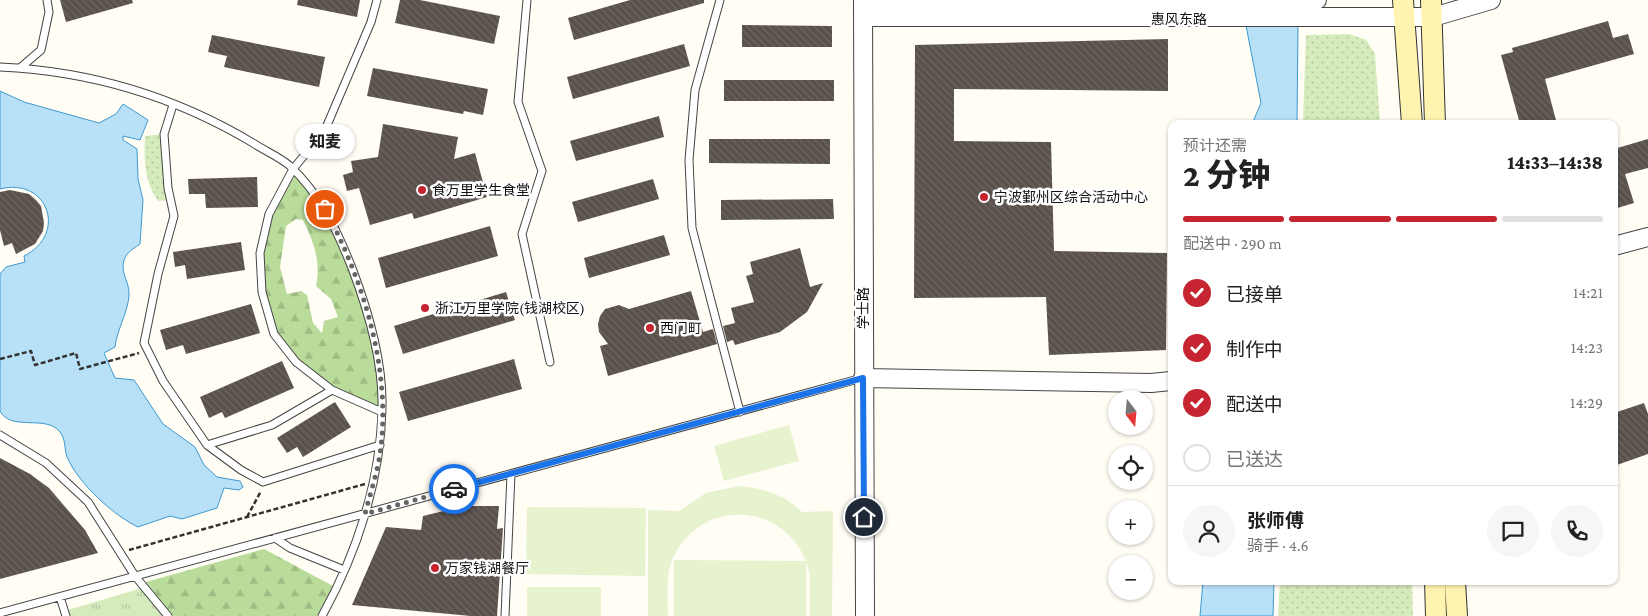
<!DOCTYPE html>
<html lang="zh">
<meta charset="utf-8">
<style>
:root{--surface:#fff;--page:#f6f6f6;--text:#222;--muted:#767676;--line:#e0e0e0;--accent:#c52430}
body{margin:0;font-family:"Crimson Pro","Noto Sans SC",serif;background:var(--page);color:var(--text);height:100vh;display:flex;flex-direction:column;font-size:19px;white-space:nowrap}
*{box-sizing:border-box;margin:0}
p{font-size:16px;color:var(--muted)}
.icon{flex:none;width:28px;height:28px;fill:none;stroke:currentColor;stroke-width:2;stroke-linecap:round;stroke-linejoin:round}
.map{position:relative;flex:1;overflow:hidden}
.panel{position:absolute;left:1168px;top:120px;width:450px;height:465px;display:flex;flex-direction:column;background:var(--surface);border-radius:10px;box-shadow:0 1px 4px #0004}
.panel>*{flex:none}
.needle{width:32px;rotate:164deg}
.controls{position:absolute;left:1108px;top:390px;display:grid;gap:10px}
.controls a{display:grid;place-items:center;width:45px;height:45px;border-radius:50%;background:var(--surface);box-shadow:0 1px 4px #0004;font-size:25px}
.pin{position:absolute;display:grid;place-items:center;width:42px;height:42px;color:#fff;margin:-21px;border:2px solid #fff;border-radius:50%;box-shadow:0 1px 5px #0007}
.courier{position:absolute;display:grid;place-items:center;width:50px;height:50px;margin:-25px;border:4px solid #1a73e8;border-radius:50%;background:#fff;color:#222;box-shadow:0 1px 6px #0007}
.bubble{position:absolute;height:35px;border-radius:18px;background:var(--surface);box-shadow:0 1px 4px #0004;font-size:16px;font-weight:800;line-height:35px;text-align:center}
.head em{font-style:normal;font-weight:800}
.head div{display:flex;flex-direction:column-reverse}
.head{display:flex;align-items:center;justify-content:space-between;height:85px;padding:0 15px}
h1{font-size:32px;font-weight:800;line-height:38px}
.bar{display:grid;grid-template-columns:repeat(4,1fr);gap:8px 5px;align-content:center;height:60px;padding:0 15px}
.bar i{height:6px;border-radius:4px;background:var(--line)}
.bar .current{background:var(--accent)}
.bar p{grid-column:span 4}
.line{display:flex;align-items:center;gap:12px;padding:0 15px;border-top:1px solid var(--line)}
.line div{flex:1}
.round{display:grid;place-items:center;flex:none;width:52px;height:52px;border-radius:26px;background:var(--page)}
ol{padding:0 15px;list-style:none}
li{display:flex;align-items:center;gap:15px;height:55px}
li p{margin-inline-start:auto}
li .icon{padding:5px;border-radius:50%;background:var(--accent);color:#fff;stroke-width:4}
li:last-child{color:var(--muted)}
li i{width:28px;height:28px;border:2px solid var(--line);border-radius:50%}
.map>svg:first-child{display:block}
</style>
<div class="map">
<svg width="1648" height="616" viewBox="0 0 1648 616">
<defs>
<pattern id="grass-tufts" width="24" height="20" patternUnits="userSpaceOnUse" patternTransform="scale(1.25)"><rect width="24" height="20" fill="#d6ebbc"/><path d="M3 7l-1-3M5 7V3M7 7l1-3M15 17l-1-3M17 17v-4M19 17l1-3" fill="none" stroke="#b7c8a1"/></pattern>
<pattern id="forest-firs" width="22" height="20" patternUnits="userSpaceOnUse" patternTransform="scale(1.25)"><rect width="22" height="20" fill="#badc9b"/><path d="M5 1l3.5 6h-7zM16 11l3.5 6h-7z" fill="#9fbc84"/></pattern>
<pattern id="park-dots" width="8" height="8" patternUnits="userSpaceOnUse" patternTransform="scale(1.25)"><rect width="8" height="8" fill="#d6ebbc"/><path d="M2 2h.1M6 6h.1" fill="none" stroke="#b7c8a1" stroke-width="1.8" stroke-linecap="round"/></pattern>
<pattern id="building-back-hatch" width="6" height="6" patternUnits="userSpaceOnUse" patternTransform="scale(1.25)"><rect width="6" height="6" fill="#5a514c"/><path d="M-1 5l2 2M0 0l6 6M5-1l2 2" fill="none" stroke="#6d6662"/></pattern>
</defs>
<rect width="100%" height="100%" fill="#fffdf4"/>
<path fill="url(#grass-tufts)" d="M142,588L164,616H70L68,610Z"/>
<path fill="url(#forest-firs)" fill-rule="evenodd" d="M295,174C304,186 315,197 324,210C350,250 382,359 379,407L329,385L297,361L275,333L265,293L262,256L272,216ZM296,219L303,220C314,242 321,262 316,286L331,299L338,317L324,321L322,333L313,323L307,295L301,291L287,294L280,267L286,226Z
M264,549L333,586L317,616H173L146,582Z"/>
<path fill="url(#park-dots)" d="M1349,34L1366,40L1375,54L1380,124H1303L1306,35Z
M164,134L171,200L158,201C144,181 144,159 145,136Z
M1280,581H1412L1413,616H1278Z"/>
<path fill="#e7f2ce" d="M789,425L799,461L724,481L714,446Z
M739,486C763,488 784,494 802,512L833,511L832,616H810V575L806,561V616H674V560L806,561C782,502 703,498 674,556C665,573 668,597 668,616H648V510L679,511L706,493Z
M527,507L646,508L645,576L526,574Z
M527,587H601V616H527Z"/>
<path fill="#b8e1f8" stroke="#3d99d0" d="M1243,10L1298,24L1297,124H1252L1261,103Z
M0,91L24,102L99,123L116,114L123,104L148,120L140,140L123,136V140L137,149L138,179L143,200L140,244C133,249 127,252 124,260C120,273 130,283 129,295C128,313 117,329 115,347L104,353L115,378L134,380L163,424L195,447L204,465L217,477L240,481L243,487L239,490L224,488L217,508L182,519L170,516L138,527C113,515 78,483 67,457C64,449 66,439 60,432C46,414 11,432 0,411V274L6,267L25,262L24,256C68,234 48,177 0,189Z
M1203,581H1274L1273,616H1200Z"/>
<path fill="url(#building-back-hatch)" d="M60,0H132L133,3L66,22Z
M298,0H360L357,17L297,5Z
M400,0H420L500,16L494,44L395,23Z
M630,0H704V3L574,40L568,18Z
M1608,21L1613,38L1628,34L1634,54L1545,79L1557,124H1520L1501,55L1513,52L1512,48Z
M742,25L832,26V47H742Z
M212,35L325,57L319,87L224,67L227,56L208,52Z
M1168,39V91L954,89V141L1051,142L1054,251L1167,253L1166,350L1049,355L1046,297L914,298L915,45Z
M684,44L690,66L573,99L567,77Z
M373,68L488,89L483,115L464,111L463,114L367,96Z
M724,80H834V101H724Z
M659,116L664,137L576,161L570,141Z
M383,124L458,137L454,159L475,153L487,197L414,219L412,213L370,225L359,188L347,191L343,175L353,172L351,161L378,157Z
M709,139H830V164L709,163Z
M1648,139V168L1625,174L1634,203L1614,209V149Z
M257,177L258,207L206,208L205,194H189L188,179Z
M653,179L659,199L578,222L572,202Z
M10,190L29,194L36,200L41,206L44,223L43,231L35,244L16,254L12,243L4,246L0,230V192Z
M833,199L834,219L721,220V200Z
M490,226L498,256L386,288L378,258Z
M664,235L670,255L589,278L584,258Z
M241,242L245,270L187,279L185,265L175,267L173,252Z
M800,248L810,287L823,283L807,312L780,332L735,345L733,340L727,342L723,326L735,323L731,308L754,302L746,276L753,274L750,262Z
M691,291L703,332L713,329L717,344L608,376L600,346L608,344L599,332L598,324L600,316L605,309L619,305L629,309Z
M506,292L515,320L403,354L394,326Z
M251,304L260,333L186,354L183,345L166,350L160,330Z
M514,359L522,389L408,421L399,392Z
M282,361L294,388L225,418L222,412L209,418L200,397Z
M335,402L351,427L303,457L297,447L287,453L277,438Z
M1644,403L1648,414V454L1614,466V413Z
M0,458L30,474L49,488L85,530L98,553L0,579Z
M464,506H499L497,529L503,528L497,616H471L352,605L386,527L421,530L423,516Z"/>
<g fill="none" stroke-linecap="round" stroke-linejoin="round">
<defs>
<path id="service" d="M377,0L371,22L325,130L293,169L269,214L260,253L262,292L274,334L296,362L332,390L382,412
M527,0L518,102L542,171L522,234L550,362
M720,0L695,90L689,160L692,228L740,412
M0,67C90,71 176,97 253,143C265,151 280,157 290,166C320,194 337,230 352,268C368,310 383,362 382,407C381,480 357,553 322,616
M20,68L41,50L49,12L47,0
M173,105L164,134L168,188L174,216L158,274L144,343L163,381L207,445
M332,390L272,425L207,445L241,470L263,482L380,445
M0,435L46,463L88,502L135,576L168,616
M275,538L290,548L344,570
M60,597L66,616
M0,613L862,378
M505,616L511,474"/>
<path id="tertiary" d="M863,0L865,616
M863,1L1317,0
M864,17H1433L1491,0
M1614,246L1648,237
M863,378L1151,383L1171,381"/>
<path id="secondary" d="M1403,0L1412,124
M1431,0L1435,124
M1435,581L1436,616
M1455,581L1457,616"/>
</defs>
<use href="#service" stroke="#444" stroke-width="9"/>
<use href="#tertiary" stroke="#444" stroke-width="20"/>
<use href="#secondary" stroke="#333" stroke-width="22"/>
<path stroke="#333" stroke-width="2.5" stroke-dasharray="5 2.5" stroke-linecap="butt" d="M0,359L31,351L35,365L76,353L80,369L139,353
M247,517L261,491
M129,550L365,484"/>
<use href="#service" stroke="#fff" stroke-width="7"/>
<use href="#tertiary" stroke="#fff" stroke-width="18"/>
<use href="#secondary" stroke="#fff4af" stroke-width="20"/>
</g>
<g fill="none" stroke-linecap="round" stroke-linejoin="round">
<path stroke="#646460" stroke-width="5" stroke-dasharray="0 9" d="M325,209C364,281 392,372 380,454C377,474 370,494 365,514L454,489"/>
<path stroke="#1a73e8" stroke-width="6" d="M454,489L863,378L864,517"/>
</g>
<g fill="#c52430" stroke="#fff" stroke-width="2">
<circle cx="422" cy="190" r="5"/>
<circle cx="984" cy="197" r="5"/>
<circle cx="425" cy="308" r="5"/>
<circle cx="650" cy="328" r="5"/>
<circle cx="435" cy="568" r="5"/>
</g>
<g text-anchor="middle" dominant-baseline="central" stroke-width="5" stroke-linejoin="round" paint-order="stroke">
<g font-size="14" fill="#111" stroke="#fff">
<text x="1179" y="19">惠风东路</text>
<text transform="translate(863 308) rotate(-90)">学士路</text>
</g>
<g font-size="14" fill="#111" stroke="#fff" text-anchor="start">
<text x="432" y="190">食万里学生食堂</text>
<text x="994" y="197">宁波鄞州区综合活动中心</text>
<text x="435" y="308">浙江万里学院(钱湖校区)</text>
<text x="660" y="328">西门町</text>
<text x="445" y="568">万家钱湖餐厅</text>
</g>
</g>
</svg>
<div class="controls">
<a><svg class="needle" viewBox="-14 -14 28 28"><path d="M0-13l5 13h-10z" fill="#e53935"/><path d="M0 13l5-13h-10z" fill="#767676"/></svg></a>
<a><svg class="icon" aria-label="locate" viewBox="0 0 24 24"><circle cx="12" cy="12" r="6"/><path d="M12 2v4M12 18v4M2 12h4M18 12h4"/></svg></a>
<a>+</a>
<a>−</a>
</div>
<div class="pin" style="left:325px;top:209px;background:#ea580c"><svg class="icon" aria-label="bag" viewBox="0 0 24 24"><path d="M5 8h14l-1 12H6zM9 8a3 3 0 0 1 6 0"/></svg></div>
<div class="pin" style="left:864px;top:517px;background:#1f2937"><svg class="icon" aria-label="home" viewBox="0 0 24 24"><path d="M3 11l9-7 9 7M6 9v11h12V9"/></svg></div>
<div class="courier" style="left:454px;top:489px"><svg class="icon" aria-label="car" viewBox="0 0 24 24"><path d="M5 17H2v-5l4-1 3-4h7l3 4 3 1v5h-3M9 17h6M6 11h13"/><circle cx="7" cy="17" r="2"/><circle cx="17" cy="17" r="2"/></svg></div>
<div class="bubble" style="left:295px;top:124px;width:60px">知麦</div>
<section class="panel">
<div class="head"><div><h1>2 分钟</h1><p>预计还需</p></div><em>14:33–14:38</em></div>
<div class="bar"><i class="current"></i><i class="current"></i><i class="current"></i><i></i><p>配送中 · 290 m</p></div>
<ol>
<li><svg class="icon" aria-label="check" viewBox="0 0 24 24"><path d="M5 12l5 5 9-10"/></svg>已接单<p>14:21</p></li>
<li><svg class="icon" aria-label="check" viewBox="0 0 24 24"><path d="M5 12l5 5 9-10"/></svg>制作中<p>14:23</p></li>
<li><svg class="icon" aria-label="check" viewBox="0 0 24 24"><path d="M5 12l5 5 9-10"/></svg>配送中<p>14:29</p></li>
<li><i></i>已送达</li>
</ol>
<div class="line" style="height:90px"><a class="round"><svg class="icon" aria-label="person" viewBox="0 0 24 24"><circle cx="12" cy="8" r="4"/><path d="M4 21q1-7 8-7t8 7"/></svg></a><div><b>张师傅</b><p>骑手 · 4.6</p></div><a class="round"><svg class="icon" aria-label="chat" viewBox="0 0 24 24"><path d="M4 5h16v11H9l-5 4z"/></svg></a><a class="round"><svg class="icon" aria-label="phone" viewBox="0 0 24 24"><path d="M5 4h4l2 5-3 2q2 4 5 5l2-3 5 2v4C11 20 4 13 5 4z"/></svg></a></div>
</section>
</div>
